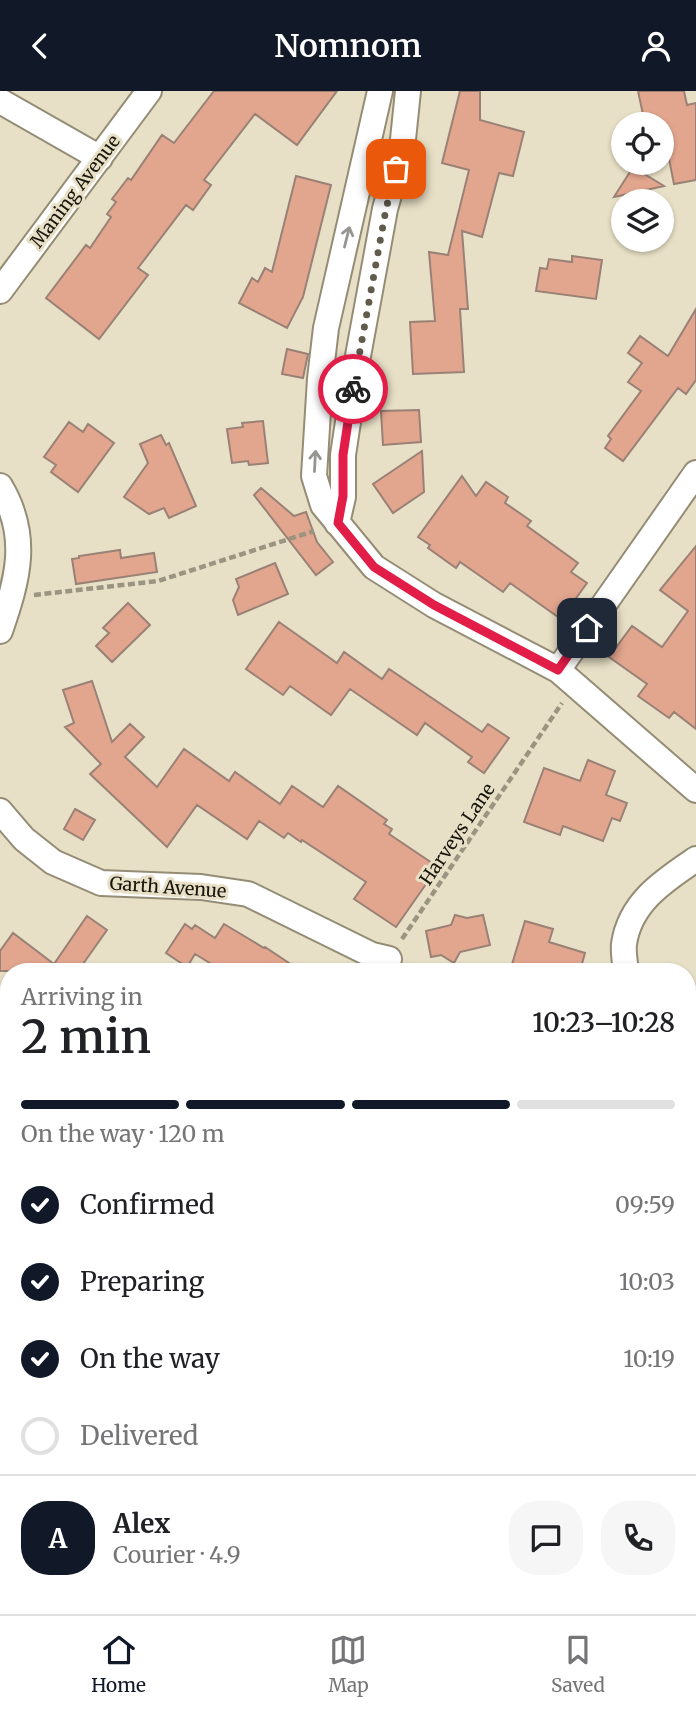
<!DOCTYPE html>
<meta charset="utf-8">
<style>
:root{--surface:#fff;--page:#f6f6f6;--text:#202124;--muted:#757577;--line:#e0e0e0;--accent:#111827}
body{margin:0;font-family:Merriweather,serif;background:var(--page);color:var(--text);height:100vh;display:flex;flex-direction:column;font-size:26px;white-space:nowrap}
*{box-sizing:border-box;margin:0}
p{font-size:23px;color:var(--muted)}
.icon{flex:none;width:38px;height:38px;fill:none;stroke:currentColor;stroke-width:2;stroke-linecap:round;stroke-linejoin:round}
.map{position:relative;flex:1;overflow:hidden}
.details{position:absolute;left:0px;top:872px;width:696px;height:653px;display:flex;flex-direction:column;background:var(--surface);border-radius:28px 28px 0 0;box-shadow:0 2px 5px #0004}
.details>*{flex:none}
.tools{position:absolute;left:611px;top:21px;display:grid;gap:14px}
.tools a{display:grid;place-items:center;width:63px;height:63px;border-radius:50%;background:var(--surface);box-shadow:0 2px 5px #0004;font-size:35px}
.pin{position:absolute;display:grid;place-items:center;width:60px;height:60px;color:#fff;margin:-30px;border-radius:14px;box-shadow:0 4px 10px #0006}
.courier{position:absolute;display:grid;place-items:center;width:70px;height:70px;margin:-35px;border:5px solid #e11d48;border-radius:50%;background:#fff;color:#222;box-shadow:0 2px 9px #0007}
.headline em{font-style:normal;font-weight:600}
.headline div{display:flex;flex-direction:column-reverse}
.headline{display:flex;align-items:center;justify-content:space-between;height:119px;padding:0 21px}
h1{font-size:46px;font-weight:600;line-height:52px}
.bar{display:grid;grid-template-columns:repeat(4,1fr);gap:10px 7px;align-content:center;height:84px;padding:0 21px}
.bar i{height:9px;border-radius:5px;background:var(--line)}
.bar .active{background:var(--accent)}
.bar p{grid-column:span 4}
.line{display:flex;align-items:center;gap:18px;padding:0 21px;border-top:2px solid var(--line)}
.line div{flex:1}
.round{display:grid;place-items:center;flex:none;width:74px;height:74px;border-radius:28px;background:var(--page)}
ol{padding:0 21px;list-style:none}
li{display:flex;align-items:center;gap:21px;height:77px}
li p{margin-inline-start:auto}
li .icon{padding:7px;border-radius:50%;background:var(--accent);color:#fff;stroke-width:4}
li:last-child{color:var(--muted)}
li i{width:38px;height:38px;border:4px solid var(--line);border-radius:50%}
header{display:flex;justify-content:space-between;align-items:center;height:91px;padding:0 21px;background:var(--accent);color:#fff;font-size:32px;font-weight:600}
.dock{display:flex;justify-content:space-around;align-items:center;height:98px;border-top:2px solid var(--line);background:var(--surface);font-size:19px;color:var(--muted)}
.dock a{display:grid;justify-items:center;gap:4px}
.dock .active{color:var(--accent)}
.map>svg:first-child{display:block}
</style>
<header><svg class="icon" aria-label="back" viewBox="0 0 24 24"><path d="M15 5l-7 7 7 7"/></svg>Nomnom<svg class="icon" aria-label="person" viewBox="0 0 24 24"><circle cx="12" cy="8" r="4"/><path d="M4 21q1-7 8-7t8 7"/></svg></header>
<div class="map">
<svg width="696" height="1523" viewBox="0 0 696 1523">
<rect width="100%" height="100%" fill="#e8e0c6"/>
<path fill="#86a3d4" d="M0,1142L9,1147V1516H688V1414L696,1421V1523H0Z"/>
<path fill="#e2a68e" stroke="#9a8176" stroke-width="2" d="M214,0H337L297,54L255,23L204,89L211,94L193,119L186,114L138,177L148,184L99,248L46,207L86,154L90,157L111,126L107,123L116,111L112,108L128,87L131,89L162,44L174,52Z
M460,0H480V29L524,41L513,85L499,82L482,146L462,140L468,218H460L464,281L413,283L410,231L435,230L429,161L448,164L469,79L442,72Z
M638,0H684L687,14L696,12V89L674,93L662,33H645Z
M633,76L664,95L614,106Z
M296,85L331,94L303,206L287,237L239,212L252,187L258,191L265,177L272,181Z
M572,165L602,169L596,208L536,200L540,177L547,178L549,168L572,171Z
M696,218V289L686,303L678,297L623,370L605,357L611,348L608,345L641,300L628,291L642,272L628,262L640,245L668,265Z
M287,258L308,263L303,287L282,283Z
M419,319L421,351L383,354L381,320Z
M263,330L268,372L249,374L248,370L232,372L227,338L243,336L242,332Z
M69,331L83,341L88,333L114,352L78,401L51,381L56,374L44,366Z
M161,344L166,354L169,352L196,415L169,427L164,417L149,423L124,406L148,372L140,353Z
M422,360L424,401L393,422L373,393Z
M462,385L476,405L486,391L508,406L505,412L531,430L527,435L578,472L571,481L587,492L561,528L510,492L503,501L460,471L456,477L428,457L430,454L418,446Z
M261,397L294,425L306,421L317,451L333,471L316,484L254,404Z
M696,455V638L674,621L669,627L638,605L647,593L609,566L632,535L662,556L688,520L660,499Z
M120,459L121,467L154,462L157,481L76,493L72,468L79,467V465Z
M275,472L288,503L238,524L233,509L239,496L236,488Z
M128,512L150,534L112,571L96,555L109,542L103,537Z
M279,531L337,572L344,561L382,588L389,578L482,641L488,633L509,647L484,682L468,671L472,666L425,632L417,644L350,598L331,624L290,595L283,604L246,578Z
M92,590L112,651L130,633L144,646L125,666L157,696L184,658L229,690L235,681L280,713L292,695L323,716L338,695L387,729L384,733L392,738L389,743L438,776L396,836L354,808L366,791L302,749L301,751L288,742L284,747L259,730L247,748L197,714L167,756L90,683L101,673L65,636L74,632L63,599Z
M588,669L615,680L606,704L627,712L620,730L612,727L603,750L563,735L560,744L524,731L544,677L580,690Z
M75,718L95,729L83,749L64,738Z
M455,824L467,827L483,824L490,854L460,861L454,872L441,864L431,866L426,840L451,834Z
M87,825L107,839L78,880H0V860L13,842L54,873Z
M525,830L553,838L549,851L585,862L580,880H510Z
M185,833L192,838L195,834L215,847L224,833L264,857L265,856L301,880H223L195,863L187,876L166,862Z"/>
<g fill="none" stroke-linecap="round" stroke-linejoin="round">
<defs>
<path id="street" d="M380,0L326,237L320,288L314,385L323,414L374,476L434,514L558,579L696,699
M0,10L100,67
M0,200L149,0
M0,395C30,445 18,488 0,540
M337,432L343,406V364L358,265L385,118L402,58L408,0
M558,579L696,382
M0,720L24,748L53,771L101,792L201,796L248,803L372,864L389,868
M626,880C625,872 623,861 624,853C630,811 665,789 696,768
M688,965L696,971"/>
<path id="primary" d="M0,1027L9,1033
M688,1360L696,1366"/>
</defs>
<use href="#street" stroke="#948c75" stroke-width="28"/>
<use href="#primary" stroke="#5d6086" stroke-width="42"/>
<path stroke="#9a9480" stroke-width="4.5" stroke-dasharray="7 3.5" stroke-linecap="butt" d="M34,504L158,490L314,440
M402,848L562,612
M0,977L9,983
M0,1070L9,1075
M688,1407L696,1413"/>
<use href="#street" stroke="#fff" stroke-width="24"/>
<use href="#primary" stroke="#b4b8df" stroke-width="38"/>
</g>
<defs><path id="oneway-shaft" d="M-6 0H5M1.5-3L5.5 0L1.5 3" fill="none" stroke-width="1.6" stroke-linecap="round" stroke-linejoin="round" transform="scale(1.75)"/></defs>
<g stroke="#979591">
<use href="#oneway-shaft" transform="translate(347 146) rotate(-76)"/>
<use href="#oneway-shaft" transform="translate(315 370) rotate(-87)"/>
</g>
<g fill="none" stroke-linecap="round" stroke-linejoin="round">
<path stroke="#605b4c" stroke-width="7" stroke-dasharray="0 12.6" d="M353,298L386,118L396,78"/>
<path stroke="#e11d48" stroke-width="9" d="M353,298L343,364V405L338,432L374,476L434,514L558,579L587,537"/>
</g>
<g text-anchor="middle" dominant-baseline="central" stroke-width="6" stroke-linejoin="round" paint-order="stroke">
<g font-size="18" fill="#17140b" stroke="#e8e0c6">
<text transform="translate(75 100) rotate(-53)">Maning Avenue</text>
<text transform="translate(457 743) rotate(-56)">Harveys Lane</text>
<text transform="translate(168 796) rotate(4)">Garth Avenue</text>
</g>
</g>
</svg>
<div class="tools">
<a><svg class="icon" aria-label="locate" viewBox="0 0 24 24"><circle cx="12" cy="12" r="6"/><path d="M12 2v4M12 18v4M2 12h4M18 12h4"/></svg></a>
<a><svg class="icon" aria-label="layers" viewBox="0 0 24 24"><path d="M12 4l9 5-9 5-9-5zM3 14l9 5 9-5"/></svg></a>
</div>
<div class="pin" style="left:396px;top:78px;background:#ea580c"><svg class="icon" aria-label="bag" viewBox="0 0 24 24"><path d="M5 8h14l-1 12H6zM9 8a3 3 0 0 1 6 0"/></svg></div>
<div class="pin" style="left:587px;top:537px;background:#1f2937"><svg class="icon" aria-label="home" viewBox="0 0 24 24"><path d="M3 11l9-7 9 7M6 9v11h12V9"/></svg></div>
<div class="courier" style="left:353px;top:298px"><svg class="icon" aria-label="bike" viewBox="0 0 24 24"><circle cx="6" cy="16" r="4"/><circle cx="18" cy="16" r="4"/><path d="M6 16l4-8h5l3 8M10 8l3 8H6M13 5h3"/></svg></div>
<section class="details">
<div class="headline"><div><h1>2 min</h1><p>Arriving in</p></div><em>10:23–10:28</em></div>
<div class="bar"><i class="active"></i><i class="active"></i><i class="active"></i><i></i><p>On the way · 120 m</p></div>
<ol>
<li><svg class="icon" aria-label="check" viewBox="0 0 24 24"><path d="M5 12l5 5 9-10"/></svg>Confirmed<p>09:59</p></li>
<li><svg class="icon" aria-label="check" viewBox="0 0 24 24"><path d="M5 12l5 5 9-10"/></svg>Preparing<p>10:03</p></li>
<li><svg class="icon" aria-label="check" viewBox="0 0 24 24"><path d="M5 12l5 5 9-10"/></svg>On the way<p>10:19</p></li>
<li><i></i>Delivered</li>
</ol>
<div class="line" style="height:126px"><b class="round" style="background:var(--accent);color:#fff">A</b><div><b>Alex</b><p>Courier · 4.9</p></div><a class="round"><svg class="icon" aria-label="chat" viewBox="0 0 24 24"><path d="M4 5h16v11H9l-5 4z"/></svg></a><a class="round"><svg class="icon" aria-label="phone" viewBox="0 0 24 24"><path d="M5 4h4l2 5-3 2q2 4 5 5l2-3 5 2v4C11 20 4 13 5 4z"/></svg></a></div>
</section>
</div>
<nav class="dock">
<a class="active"><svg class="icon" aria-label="home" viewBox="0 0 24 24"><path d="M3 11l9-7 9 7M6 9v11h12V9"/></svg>Home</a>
<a><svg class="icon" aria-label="map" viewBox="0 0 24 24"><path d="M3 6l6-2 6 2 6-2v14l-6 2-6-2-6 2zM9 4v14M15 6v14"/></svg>Map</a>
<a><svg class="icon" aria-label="saved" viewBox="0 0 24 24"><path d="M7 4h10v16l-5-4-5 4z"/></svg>Saved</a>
</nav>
